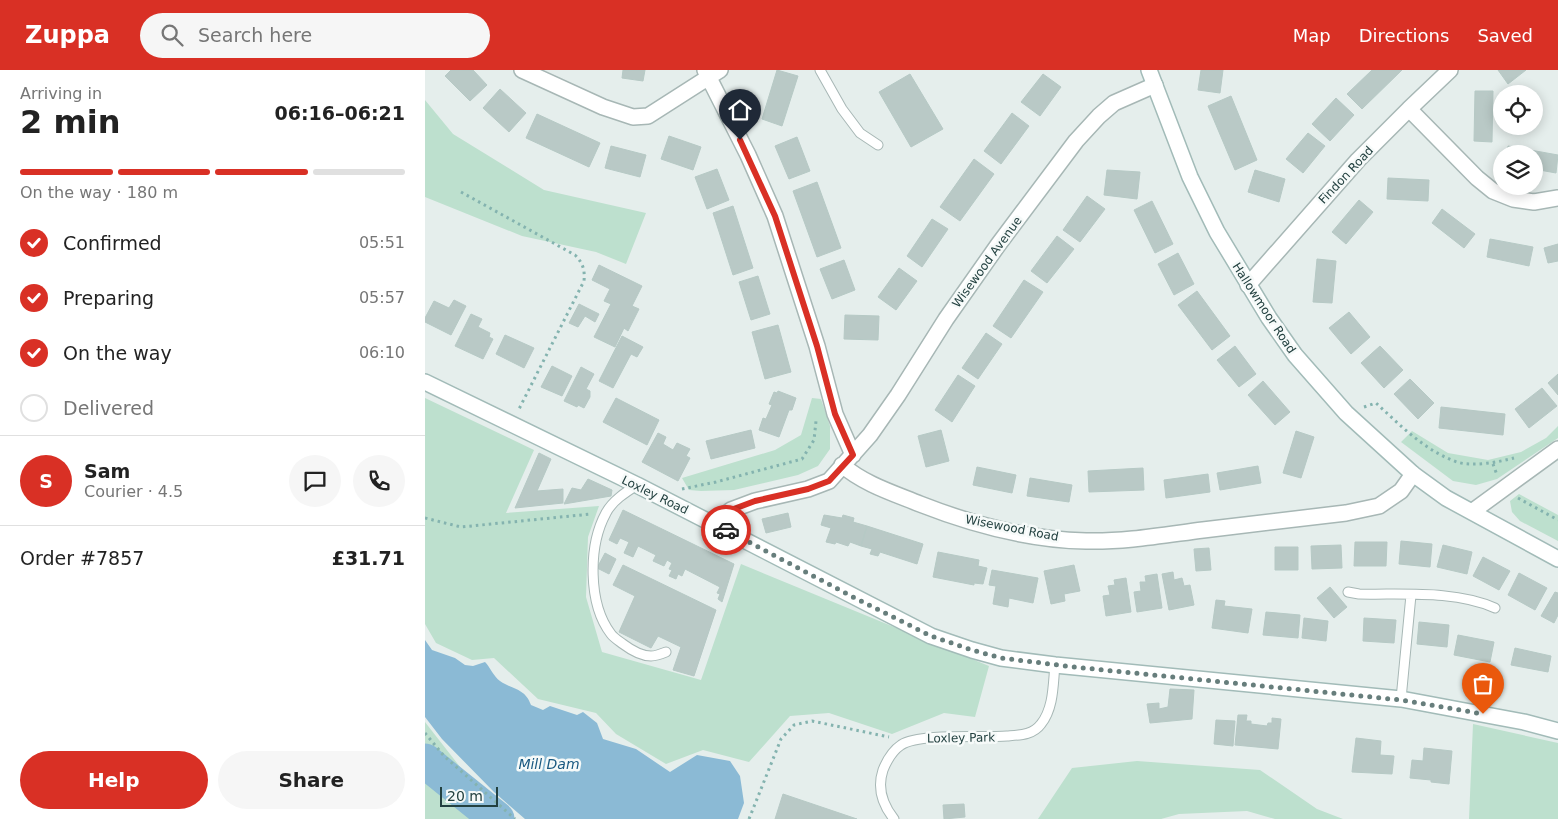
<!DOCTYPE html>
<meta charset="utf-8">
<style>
:root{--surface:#fff;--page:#f6f6f6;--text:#222;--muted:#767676;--line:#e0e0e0;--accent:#d93025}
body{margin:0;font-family:"DejaVu Sans",sans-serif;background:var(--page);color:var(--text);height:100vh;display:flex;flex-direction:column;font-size:19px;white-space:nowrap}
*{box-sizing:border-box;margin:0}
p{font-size:16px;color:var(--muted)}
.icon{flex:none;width:28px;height:28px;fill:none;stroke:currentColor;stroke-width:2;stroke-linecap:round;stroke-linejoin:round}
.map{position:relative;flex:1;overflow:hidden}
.sheet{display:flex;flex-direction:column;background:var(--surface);width:425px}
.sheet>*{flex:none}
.fabs{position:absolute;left:1068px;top:15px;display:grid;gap:10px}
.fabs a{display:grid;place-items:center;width:50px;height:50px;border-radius:50%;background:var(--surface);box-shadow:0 2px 12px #0003;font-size:25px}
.scale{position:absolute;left:15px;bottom:12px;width:58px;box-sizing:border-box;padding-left:5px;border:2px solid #234140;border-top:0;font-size:14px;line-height:18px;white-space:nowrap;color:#234140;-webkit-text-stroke:4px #f6faf9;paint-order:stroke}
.pin{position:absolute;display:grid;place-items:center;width:42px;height:42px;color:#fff;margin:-51px -21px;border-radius:50% 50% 50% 0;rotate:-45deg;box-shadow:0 0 5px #0007}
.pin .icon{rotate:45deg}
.courier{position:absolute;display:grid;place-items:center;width:50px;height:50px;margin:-25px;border:4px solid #d93025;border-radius:50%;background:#fff;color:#222;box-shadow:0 1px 6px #0007}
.head em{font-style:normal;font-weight:600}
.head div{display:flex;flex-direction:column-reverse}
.head{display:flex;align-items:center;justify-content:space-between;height:85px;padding:0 20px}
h1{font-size:32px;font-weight:600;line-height:38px}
.bar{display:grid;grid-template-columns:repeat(4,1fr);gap:8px 5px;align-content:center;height:60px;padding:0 20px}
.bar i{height:6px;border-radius:4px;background:var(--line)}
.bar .selected{background:var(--accent)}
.bar p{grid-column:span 4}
.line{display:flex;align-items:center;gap:12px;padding:0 20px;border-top:1px solid var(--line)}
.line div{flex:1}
.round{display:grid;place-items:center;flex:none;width:52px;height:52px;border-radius:26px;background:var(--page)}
ol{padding:0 20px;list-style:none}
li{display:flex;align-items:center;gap:15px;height:55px}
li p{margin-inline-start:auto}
li .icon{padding:5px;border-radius:50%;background:var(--accent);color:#fff;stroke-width:4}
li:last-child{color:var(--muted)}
li i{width:28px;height:28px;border:2px solid var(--line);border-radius:50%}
.primary-button{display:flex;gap:10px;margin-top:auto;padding:10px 20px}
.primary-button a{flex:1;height:58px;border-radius:30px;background:var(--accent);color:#fff;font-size:20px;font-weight:600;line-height:58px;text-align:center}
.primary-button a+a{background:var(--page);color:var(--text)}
header{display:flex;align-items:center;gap:30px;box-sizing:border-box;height:70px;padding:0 25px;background:var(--accent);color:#fff}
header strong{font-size:24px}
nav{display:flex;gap:28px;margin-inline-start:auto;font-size:18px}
.search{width:350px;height:45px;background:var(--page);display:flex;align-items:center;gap:12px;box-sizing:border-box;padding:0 18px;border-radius:28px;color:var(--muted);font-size:19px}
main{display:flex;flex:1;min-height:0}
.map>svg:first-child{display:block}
</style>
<header>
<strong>Zuppa</strong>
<div class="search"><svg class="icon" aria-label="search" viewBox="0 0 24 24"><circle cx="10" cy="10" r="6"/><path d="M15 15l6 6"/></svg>Search here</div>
<nav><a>Map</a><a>Directions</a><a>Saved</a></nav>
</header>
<main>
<section class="sheet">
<div class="head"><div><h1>2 min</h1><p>Arriving in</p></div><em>06:16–06:21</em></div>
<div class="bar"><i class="selected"></i><i class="selected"></i><i class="selected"></i><i></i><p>On the way · 180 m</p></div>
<ol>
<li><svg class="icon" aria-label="check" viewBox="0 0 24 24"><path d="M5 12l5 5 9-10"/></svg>Confirmed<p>05:51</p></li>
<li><svg class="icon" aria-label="check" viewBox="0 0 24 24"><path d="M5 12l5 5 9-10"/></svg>Preparing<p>05:57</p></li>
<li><svg class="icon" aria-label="check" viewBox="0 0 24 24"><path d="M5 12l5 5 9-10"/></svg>On the way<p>06:10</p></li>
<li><i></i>Delivered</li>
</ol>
<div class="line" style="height:90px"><b class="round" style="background:var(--accent);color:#fff">S</b><div><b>Sam</b><p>Courier · 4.5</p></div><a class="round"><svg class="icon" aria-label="chat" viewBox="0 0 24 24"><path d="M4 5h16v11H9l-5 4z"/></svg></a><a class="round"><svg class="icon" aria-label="phone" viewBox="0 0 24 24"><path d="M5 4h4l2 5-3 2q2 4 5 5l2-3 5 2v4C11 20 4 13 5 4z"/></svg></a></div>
<div class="line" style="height:65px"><div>Order #7857</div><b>£31.71</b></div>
<div class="primary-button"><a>Help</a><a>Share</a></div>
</section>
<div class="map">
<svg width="1133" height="749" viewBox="0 0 1133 749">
<rect width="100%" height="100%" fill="#e5eeec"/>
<path fill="#bde0ce" d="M0,30L28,64L119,120L221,143L201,194L171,182L97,166L0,127Z
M0,328L109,380L81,443L174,436L163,467L161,527L177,582L276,610L316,494L564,596L550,647L519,643L467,664L404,643L365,646L324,692L278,680L241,694L191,664L171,643L113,629L69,588L47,590L11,573L0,554Z
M387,328L396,329L405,356V379L393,396L373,405L309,420L276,421L264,420L257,408L350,380L376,365Z
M1133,356V368L1072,409L1051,415L1028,411L976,372L987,361L1023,383L1063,390L1096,382L1121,368Z
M1094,424L1133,445V471L1095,451L1087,442L1085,431Z
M0,652L64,734L83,749H0Z
M1048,654L1133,673V749H1044Z
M712,691L835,700L892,739L918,749H850L822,741L754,744L736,749H613L647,698Z"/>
<path fill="#8bbad5" d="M0,570L7,580L30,588L40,595L48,596L60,592C65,597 69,607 75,611C88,620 100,618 106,635L118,640L125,636L152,645L158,642L172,653L178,669L211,679L245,702L272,685L305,691L315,706L319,733L313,749H100L69,722L17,669L0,647Z"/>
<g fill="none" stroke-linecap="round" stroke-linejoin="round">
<path stroke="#8bbad5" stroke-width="35" d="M0,691L72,749"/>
</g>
<path fill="#b9c9c6" stroke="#b6c9c5" d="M26,0H48L62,15L45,31L20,6Z
M198,0H220L218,11L197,8Z
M352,0L373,6L357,56L337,49Z
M776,0H798L795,23L773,20Z
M947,0H977L937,39L922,24Z
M1073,0H1101L1083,14Z
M485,4L518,59L486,77L454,22Z
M618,4L636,17L615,46L596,32Z
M75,19L101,43L84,62L58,38Z
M1050,21H1068L1067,72L1049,71Z
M806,26L832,90L810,100L783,36Z
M911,28L929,45L905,71L887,54Z
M587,43L604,56L576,94L559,81Z
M112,44L175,73L164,97L101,68Z
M883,63L900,76L878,103L861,89Z
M244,66L276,77L268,100L236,89Z
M372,67L385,101L364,109L350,76Z
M186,76L221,85L215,107L180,98Z
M1083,76L1133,85L1131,103L1109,99V84H1082Z
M549,89L569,104L535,151L515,137Z
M292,99L304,130L282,139L270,107Z
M682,100L715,102L712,129L679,125Z
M830,100L860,109L854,132L823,122Z
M963,108L1004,110L1003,131L962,129Z
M392,112L416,178L392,187L368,121Z
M662,126L680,139L655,172L638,160Z
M934,130L948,142L921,174L907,162Z
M727,131L748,174L730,183L709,140Z
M308,136L328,198L308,205L288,143Z
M1017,139L1050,164L1039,178L1007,153Z
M507,149L523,159L497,197L482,186Z
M632,166L649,179L622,213L606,201Z
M1065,169L1108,177L1104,196L1062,187Z
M1133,174V191L1123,193L1119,178Z
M753,183L769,214L749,225L733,194Z
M892,189L911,191L907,233L888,232Z
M419,190L430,220L407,229L395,199Z
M174,195L217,216L207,236L214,239L203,261L199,258L190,277L169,267L186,234L179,231L185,219L167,210Z
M474,198L492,211L471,240L453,227Z
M333,206L345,244L326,250L314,212Z
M599,210L618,222L586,268L568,256Z
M772,221L805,266L787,280L753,235Z
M29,230L41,236L26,265L0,252V248L9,231L24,238Z
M154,234L174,244L170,252L160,246L153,257L144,253Z
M924,242L945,267L926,284L904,258Z
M46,244L57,249L53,257L65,263L64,267L68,269L58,289L30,276Z
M420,245L454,246L453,270L419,269Z
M353,255L366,302L340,309L327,262Z
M561,263L577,274L553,309L537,298Z
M80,265L109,278L99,298L71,284Z
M197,266L218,277L212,287L206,284L188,318L174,311Z
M810,276L831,304L814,317L792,290Z
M955,276L978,300L959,318L936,293Z
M127,296L147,306L137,326L116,317Z
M156,297L169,304L161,319L165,321V327L159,338L153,335L152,337L139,331Z
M1133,304V325L1123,313Z
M533,305L550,316L527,352L510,340Z
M985,309L1009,333L993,349L969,324Z
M838,311L865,342L850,355L823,325Z
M1117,318L1132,336L1104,358L1090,339Z
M353,321L371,328L367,340H364L354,367L334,360L338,348L341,349L347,335L344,334L349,322L352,323Z
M191,328L234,350L222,375L178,352Z
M1016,337L1080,344L1078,365L1014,358Z
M326,360L330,378L286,389L281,371Z
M516,360L524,391L501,397L493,366Z
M871,361L889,367L876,408L858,403Z
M233,363L241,367L238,374L248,380L252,373L265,379L261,386L265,388L253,411L217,392Z
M114,383L126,389L112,421L138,419V433L90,438Z
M833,396L836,413L795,420L792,403Z
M552,397L591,405L587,423L548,415Z
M718,398L719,420L664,422L663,401Z
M783,404L785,422L741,428L739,410Z
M605,408L647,415L644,432L602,426Z
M163,409L187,420L186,426L139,434L147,418L156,420Z
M198,440L309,494L297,532L293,529L295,524L292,523L295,517L260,499L257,506L253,504L251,509L244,506L247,500L244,499L247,493L242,490L239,496L228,491L231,485L213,476L208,487L199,483L204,472L195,468L192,474L184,470Z
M363,443L366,457L341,463L337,449Z
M399,445L417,448L418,445L429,448L428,452L442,456L436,476L425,472L423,476L411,472L410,474L401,472L406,458L396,455Z
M442,456L498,474L492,494L455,482L453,486L445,484L447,479L436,476Z
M976,471L1007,474L1005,497L974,494Z
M930,472H962L961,496H929Z
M916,475L917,498L887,499L886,476Z
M1018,475L1047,482L1042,504L1012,497Z
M850,477H873V500H850Z
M784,478L786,500L771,501L769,479Z
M513,482L554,490L553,496L562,498L558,514L549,513V515L508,507Z
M180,483L191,489L184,504L172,498Z
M1058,487L1085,501L1074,520L1048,506Z
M198,495L291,540L269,606L248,600L256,577L233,566L226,578L194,562L210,526L188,515Z
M649,495L655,521L639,524L640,531L626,534L619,501Z
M567,500L613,508L608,533L584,528L583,537L568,534L571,516L564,515Z
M748,502L749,510L757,508L759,516L765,515L769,535L744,540L737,504Z
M1094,503L1122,518L1110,540L1083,525Z
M732,504L737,538L712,542L709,522L716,521L715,512H721L720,506Z
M701,508L706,542L681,546L678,526L685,525L683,516L690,515L689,510Z
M905,517L922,537L909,548L892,528Z
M1130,522L1133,523V545L1129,553L1116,546Z
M791,530L800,531L799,536L827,539L823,563L787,558Z
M841,542L875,545L873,568L838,565Z
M879,548L903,551L901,571L877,568Z
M939,548L971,550L969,573L938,571Z
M994,552L1024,555L1022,577L992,574Z
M1033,565L1069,572L1065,592L1029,585Z
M1090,578L1126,586L1123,602L1086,595Z
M745,619L769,620L767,649L725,653L722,634L734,633V639L743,637Z
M813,645H822L821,651H826V654L842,656L843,653H847V648L856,649L853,679L810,675Z
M791,650L810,651L808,676L789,674Z
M931,668L956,671L955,685L969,686L967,704L927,702Z
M999,678L1027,681L1024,714L1006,712V710L985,708L987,690L998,691Z
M358,724L432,749H350Z
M539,734L540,747L519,749L518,735Z"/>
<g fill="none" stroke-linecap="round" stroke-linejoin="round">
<defs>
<path id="lane" d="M395,0L417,39L435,63L453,75
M212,415C201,422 187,431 181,443C163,476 163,534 186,564C189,568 194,571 198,574C206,580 215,586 226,586C230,586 236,584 241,582
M923,522L934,524C977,525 1030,520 1070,538
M976,629L986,525
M469,749C457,734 452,718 458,700C462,690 467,681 476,675C495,663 557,668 582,666C595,665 608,665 616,654C629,638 628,613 630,595"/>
<path id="street" d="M97,0L178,37L208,47L223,46L295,0
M280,0L323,85L350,146L392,276L410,344L428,385
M984,39L1052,108L1068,121L1088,129L1109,132L1133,128
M823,215L933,90L984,39L1025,0
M417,395C439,414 468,423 495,434C546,454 605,470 661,471C700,472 739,465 778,460C825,454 873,449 921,443L954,436L976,421L988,404
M1048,441L1133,379
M289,454L306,440L330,431L383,419L404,411L445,365L473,325L521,249L573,175L651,71L674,46L689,33L730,15"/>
<path id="secondary" d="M724,0L765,107L792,162L844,248L870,285L921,343L988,404L1021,428L1133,489
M0,312L212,415L506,566L547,580L576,588L630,595L976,629L1099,652L1133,661"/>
</defs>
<use href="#lane" stroke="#a7b7b5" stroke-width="11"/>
<use href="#street" stroke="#a7b7b5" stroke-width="18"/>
<use href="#secondary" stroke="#a2bbb8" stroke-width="18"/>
<path stroke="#84b3af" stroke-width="3" stroke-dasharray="2.5 4" stroke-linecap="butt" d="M36,122L150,185C158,193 160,200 159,211L93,341
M939,337L951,333C975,355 1000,381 1032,392C1047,397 1074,392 1089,388
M1068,394L1072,405
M257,419L291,412L377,389L389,370L391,351L394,350
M1093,428L1133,450
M0,448L36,457L166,444
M0,663L19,686L90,749
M324,749L356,669L369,655L387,651L464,667"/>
<use href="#lane" stroke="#fff" stroke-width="9"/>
<use href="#street" stroke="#fff" stroke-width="15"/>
<use href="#secondary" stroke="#fff" stroke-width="15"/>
</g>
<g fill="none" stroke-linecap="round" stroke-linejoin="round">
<path stroke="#677e7c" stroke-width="5" stroke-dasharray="0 9" d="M301,460L430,528L506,566L547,580L576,588L649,597L976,630L1058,644"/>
<path stroke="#d93025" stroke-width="6" d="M301,460L289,454L306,440L330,431L383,419L404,411L428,385L410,344L392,276L350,146L315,70"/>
</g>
<g text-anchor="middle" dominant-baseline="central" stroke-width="5" stroke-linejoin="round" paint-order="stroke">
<g font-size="12" fill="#234140" stroke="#f6faf9">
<text transform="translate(921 105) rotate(-47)">Findon Road</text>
<text transform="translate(562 192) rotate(-54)">Wisewood Avenue</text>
<text transform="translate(839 238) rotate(57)">Hallowmoor Road</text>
<text transform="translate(230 425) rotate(26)">Loxley Road</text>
<text transform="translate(587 458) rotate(11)">Wisewood Road</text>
<text transform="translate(536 668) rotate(-1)">Loxley Park</text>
</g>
<g font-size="14" font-style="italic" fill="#195981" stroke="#f6faf9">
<text x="124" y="694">Mill Dam</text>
</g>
</g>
</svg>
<div class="fabs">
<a><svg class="icon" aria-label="locate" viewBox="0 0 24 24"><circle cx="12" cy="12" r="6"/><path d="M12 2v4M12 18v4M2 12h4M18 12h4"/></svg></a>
<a><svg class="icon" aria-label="layers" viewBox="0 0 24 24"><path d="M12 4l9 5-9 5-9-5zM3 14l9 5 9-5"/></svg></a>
</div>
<div class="scale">20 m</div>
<div class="pin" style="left:1058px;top:644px;background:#ea580c"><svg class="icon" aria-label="bag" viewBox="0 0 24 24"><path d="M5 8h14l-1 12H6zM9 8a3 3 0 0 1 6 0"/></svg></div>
<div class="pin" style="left:315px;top:70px;background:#1f2937"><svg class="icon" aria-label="home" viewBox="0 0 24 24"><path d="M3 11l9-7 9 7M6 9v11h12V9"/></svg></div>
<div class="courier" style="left:301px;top:460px"><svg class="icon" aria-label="car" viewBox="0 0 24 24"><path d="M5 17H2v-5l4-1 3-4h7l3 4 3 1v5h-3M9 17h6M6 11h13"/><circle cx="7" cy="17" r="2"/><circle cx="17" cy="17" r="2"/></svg></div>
</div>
</main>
